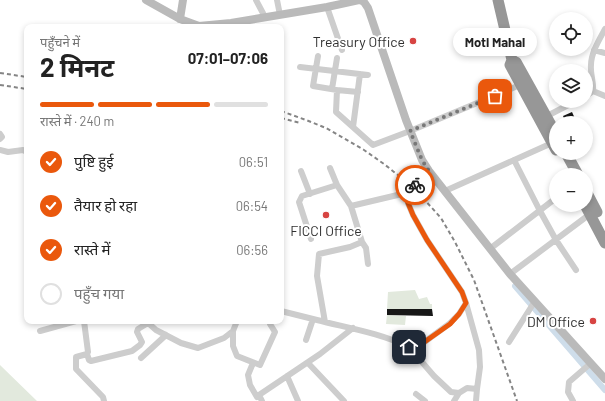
<!DOCTYPE html>
<html lang="hi">
<meta charset="utf-8">
<style>
:root{--surface:#fff;--page:#f2f2f2;--text:#222;--muted:#767676;--line:#e0e0e0;--accent:#ea580c}
body{margin:0;font-family:Barlow,"Noto Sans Devanagari",sans-serif;background:var(--page);color:var(--text);height:100vh;display:flex;flex-direction:column;font-size:15px;white-space:nowrap}
*{box-sizing:border-box;margin:0}
p{font-size:13px;color:var(--muted)}
.icon{flex:none;width:22px;height:22px;fill:none;stroke:currentColor;stroke-width:2;stroke-linecap:round;stroke-linejoin:round}
.map{position:relative;flex:1;overflow:hidden}
.drawer{position:absolute;left:24px;top:24px;width:260px;height:300px;display:flex;flex-direction:column;background:var(--surface);border-radius:8px;box-shadow:0 2px 6px #0003}
.drawer>*{flex:none}
.fabs{position:absolute;left:549px;top:12px;display:grid;gap:8px}
.fabs a{display:grid;place-items:center;width:44px;height:44px;border-radius:50%;background:var(--surface);box-shadow:0 2px 6px #0003;font-size:20px}
.pin{position:absolute;display:grid;place-items:center;width:34px;height:34px;color:#fff;margin:-17px;border-radius:8px;box-shadow:0 2px 6px #0006}
.courier{position:absolute;display:grid;place-items:center;width:40px;height:40px;margin:-20px;border:3px solid #ea580c;border-radius:50%;background:#fff;color:#222;box-shadow:0 1px 5px #0007}
.bubble{position:absolute;height:28px;border-radius:14px;background:var(--surface);box-shadow:0 2px 6px #0003;font-size:13px;font-weight:700;line-height:28px;text-align:center}
.head em{font-style:normal;font-weight:700}
.head div{display:flex;flex-direction:column-reverse}
.head{display:flex;align-items:center;justify-content:space-between;height:68px;padding:0 16px}
h1{font-size:26px;font-weight:700;line-height:30px}
.bar{display:grid;grid-template-columns:repeat(4,1fr);gap:6px 4px;align-content:center;height:48px;padding:0 16px}
.bar i{height:5px;border-radius:3px;background:var(--line)}
.bar .on{background:var(--accent)}
.bar p{grid-column:span 4}
ol{padding:0 16px;list-style:none}
li{display:flex;align-items:center;gap:12px;height:44px}
li p{margin-inline-start:auto}
li .icon{padding:4px;border-radius:50%;background:var(--accent);color:#fff;stroke-width:4}
li:last-child{color:var(--muted)}
li i{width:22px;height:22px;border:2px solid var(--line);border-radius:50%}
.map>svg:first-child{display:block}
</style>
<div class="map">
<svg width="605" height="401" viewBox="0 0 605 401">
<rect width="100%" height="100%" fill="#fff"/>
<path fill="#e2e9dd" d="M415,290L419,299L427,297L430,304H432V309H387L388,292Z
M387,315L406,316L405,325L386,324Z
M0,365L37,401H0Z"/>
<g fill="none" stroke-linecap="round" stroke-linejoin="round">
<path stroke="#ceddea" stroke-width="6" d="M515,286L605,390"/>
</g>
<path fill="#171717" d="M572,112L577,123H566L563,116Z
M387,309H432L433,316L387,315Z"/>
<g fill="none" stroke-linecap="round" stroke-linejoin="round">
<path stroke="#cdcdcd" stroke-width="6" d="M256,0L265,17
M277,0L280,15
M327,7L342,50
M594,50L605,53
M318,56L313,86L337,90L358,92
M300,67L368,75
M332,89L337,58
M337,90L336,112L373,145L410,131L520,85
M593,91L605,96
M586,96L593,91C594,82 590,74 591,65C591,53 599,40 605,29
M547,116L576,101
M353,127L360,74
M0,134L2,137L0,139
M0,150L8,152L23,150L27,152
M514,160L540,211L556,240L576,270
M330,168L337,185
M301,171L310,194
M429,171L406,193L408,203L413,215L427,240L462,292L466,303L479,350L480,367L477,389L476,401
M445,191L552,143
M351,206L406,193
M311,239L299,202L302,196L337,185L351,206L362,242L350,247L319,254L317,276L325,322
M362,242L366,248L368,264
M491,248L556,198
M510,274L590,214
M281,311C293,314 305,317 317,320C348,328 380,333 409,347L423,343L449,324L459,314L466,303
M84,321L88,352L87,354L76,357V369L103,397L104,401
M146,321L156,330L181,343L198,348L224,338L233,331L237,321
M40,331L76,321
M233,331V346L237,356L260,365L275,332L270,324L272,321
M306,340L313,319
M509,342L535,301
M409,347L434,376L451,392L459,393L467,388L477,389
M87,354L89,360L91,361L132,351L140,345L142,342L137,332L138,329L148,323
M141,358L166,335
M253,363L248,375L250,385L257,397
M308,363L344,401
M287,376L298,401
M416,394L425,401
M262,401L259,395L320,354L353,328
M454,401L459,393
M573,401L568,392L569,382L591,363"/>
<path stroke="#bababa" stroke-width="8" d="M146,0L180,19L199,26L231,23L327,7L359,0
M360,0L364,2L368,8L406,120L422,160L429,171L510,274L605,379
M180,19L183,0"/>
<path stroke="#979797" stroke-width="11" d="M498,0L512,60L510,65L556,150
M516,62L556,134
M566,153L578,175
M586,191L597,212
M585,205L605,243"/>
<path stroke="#858585" stroke-width="2" stroke-dasharray="4 3" stroke-linecap="butt" d="M0,73L27,77
M0,85L27,89
M281,111L306,120L326,128L364,150L384,164L413,187L441,218L455,242L474,280L517,401
M281,118L300,123"/>
</g>
<g fill="none" stroke-linecap="round" stroke-linejoin="round">
<path stroke="#787878" stroke-width="4" stroke-dasharray="0 7.2" d="M415,185L429,171L422,160L410,131L495,96"/>
<path stroke="#ea580c" stroke-width="5" d="M409,347L423,343L450,324L459,314L466,303L462,292L427,240L413,215L408,203L406,193L415,185"/>
</g>
<g fill="#d74442" stroke="#fff" stroke-width="1.5">
<circle cx="413" cy="41" r="4"/>
<circle cx="326" cy="215" r="4"/>
<circle cx="593" cy="321" r="4"/>
</g>
<g text-anchor="middle" dominant-baseline="central" stroke-width="4" stroke-linejoin="round" paint-order="stroke">
<g font-size="14" fill="#303030" stroke="#fff" text-anchor="end">
<text x="405" y="41">Treasury Office</text>
<text x="326" y="230" text-anchor="middle">FICCI Office</text>
<text x="585" y="321">DM Office</text>
</g>
</g>
</svg>
<div class="fabs">
<a><svg class="icon" aria-label="locate" viewBox="0 0 24 24"><circle cx="12" cy="12" r="6"/><path d="M12 2v4M12 18v4M2 12h4M18 12h4"/></svg></a>
<a><svg class="icon" aria-label="layers" viewBox="0 0 24 24"><path d="M12 4l9 5-9 5-9-5zM3 14l9 5 9-5"/></svg></a>
<a>+</a>
<a>−</a>
</div>
<div class="pin" style="left:495px;top:96px;background:#ea580c"><svg class="icon" aria-label="bag" viewBox="0 0 24 24"><path d="M5 8h14l-1 12H6zM9 8a3 3 0 0 1 6 0"/></svg></div>
<div class="pin" style="left:409px;top:347px;background:#1f2937"><svg class="icon" aria-label="home" viewBox="0 0 24 24"><path d="M3 11l9-7 9 7M6 9v11h12V9"/></svg></div>
<div class="courier" style="left:415px;top:185px"><svg class="icon" aria-label="bike" viewBox="0 0 24 24"><circle cx="6" cy="16" r="4"/><circle cx="18" cy="16" r="4"/><path d="M6 16l4-8h5l3 8M10 8l3 8H6M13 5h3"/></svg></div>
<div class="bubble" style="left:453px;top:28px;width:84px">Moti Mahal</div>
<section class="drawer">
<div class="head"><div><h1>2 मिनट</h1><p>पहुँचने में</p></div><em>07:01–07:06</em></div>
<div class="bar"><i class="on"></i><i class="on"></i><i class="on"></i><i></i><p>रास्ते में · 240 m</p></div>
<ol>
<li><svg class="icon" aria-label="check" viewBox="0 0 24 24"><path d="M5 12l5 5 9-10"/></svg>पुष्टि हुई<p>06:51</p></li>
<li><svg class="icon" aria-label="check" viewBox="0 0 24 24"><path d="M5 12l5 5 9-10"/></svg>तैयार हो रहा<p>06:54</p></li>
<li><svg class="icon" aria-label="check" viewBox="0 0 24 24"><path d="M5 12l5 5 9-10"/></svg>रास्ते में<p>06:56</p></li>
<li><i></i>पहुँच गया</li>
</ol>
</section>
</div>
